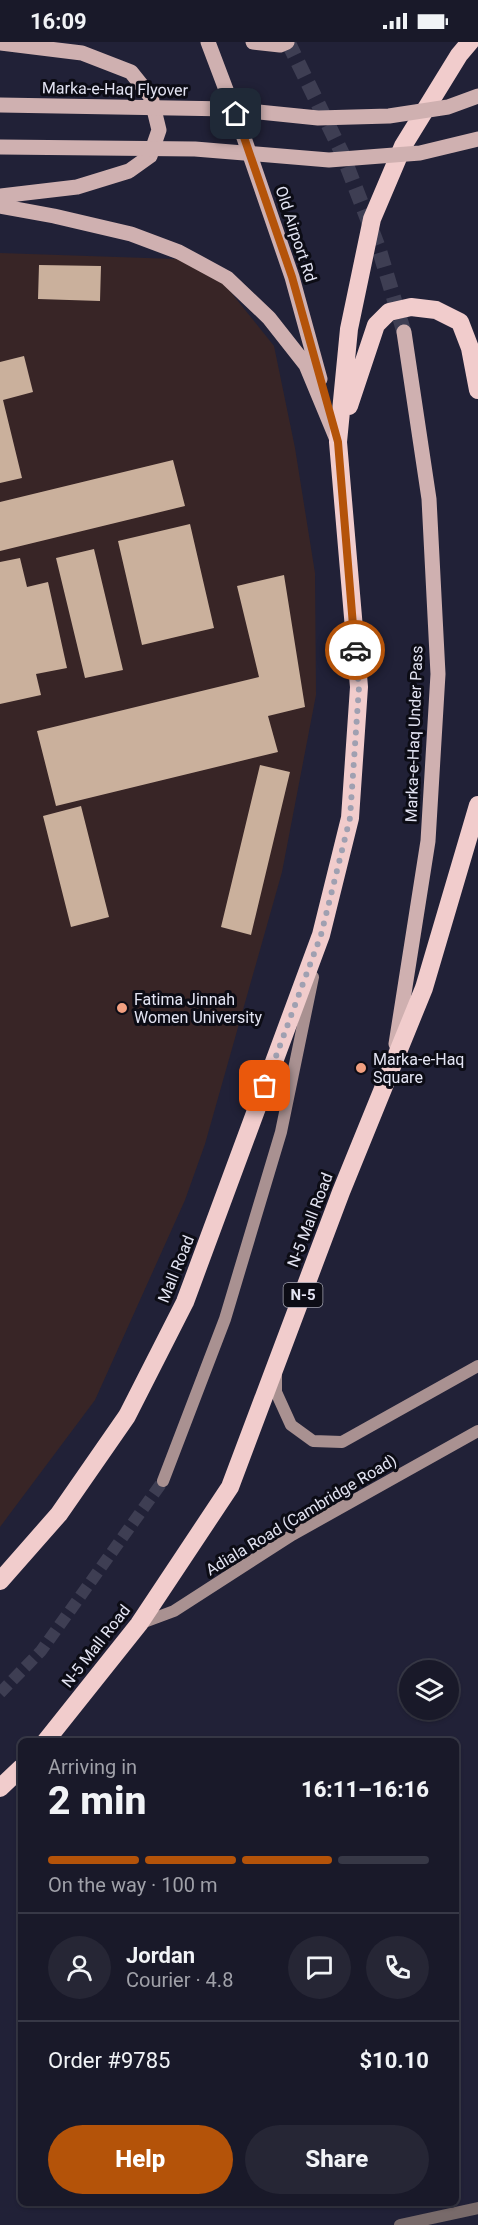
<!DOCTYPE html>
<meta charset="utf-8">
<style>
:root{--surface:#191929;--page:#262635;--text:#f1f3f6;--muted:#9fa0a8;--line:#373846;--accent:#b45309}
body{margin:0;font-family:Roboto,sans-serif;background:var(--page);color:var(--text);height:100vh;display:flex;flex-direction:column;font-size:22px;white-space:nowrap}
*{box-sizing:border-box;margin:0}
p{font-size:20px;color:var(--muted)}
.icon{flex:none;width:33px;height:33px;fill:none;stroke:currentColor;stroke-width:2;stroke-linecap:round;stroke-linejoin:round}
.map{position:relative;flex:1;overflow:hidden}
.details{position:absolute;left:18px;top:1696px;width:441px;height:468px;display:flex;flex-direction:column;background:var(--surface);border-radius:9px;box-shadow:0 2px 4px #0004,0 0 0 2px var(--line)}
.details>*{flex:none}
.controls{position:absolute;left:399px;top:1618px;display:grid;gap:12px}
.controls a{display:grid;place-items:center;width:60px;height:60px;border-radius:50%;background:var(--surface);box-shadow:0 2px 4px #0004,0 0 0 2px var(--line);font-size:30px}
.pin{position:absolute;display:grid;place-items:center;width:51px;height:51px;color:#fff;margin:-26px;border-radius:12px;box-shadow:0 3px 9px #0006}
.courier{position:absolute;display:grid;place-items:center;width:60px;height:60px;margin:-30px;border:4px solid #b45309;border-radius:50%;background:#fff;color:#222;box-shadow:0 2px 8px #0007}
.summary em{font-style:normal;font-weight:800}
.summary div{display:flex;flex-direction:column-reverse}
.summary{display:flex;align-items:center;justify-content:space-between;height:102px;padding:0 30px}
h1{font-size:39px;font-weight:800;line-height:45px}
.bar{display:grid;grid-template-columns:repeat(4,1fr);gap:9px 6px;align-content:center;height:72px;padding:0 30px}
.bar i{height:8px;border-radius:4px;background:var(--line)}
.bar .current{background:var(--accent)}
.bar p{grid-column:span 4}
.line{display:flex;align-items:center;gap:15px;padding:0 30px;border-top:2px solid var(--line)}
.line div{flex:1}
.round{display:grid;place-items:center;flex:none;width:63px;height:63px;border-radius:32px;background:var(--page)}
.primary-button{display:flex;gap:12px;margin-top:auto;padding:12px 30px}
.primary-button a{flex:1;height:69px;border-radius:36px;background:var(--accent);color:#fff;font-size:24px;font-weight:800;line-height:69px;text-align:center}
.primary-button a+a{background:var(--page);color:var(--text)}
.status{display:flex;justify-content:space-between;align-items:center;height:42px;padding:0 30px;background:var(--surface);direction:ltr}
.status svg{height:16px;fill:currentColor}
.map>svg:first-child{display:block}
</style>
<div class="status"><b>16:09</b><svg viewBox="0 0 49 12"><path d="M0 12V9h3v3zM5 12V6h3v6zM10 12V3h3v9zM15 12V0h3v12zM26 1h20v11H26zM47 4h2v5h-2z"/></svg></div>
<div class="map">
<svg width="478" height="2183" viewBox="0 0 478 2183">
<rect width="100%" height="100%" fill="#212137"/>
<path fill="#382526" d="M0,211L205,218L274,304L295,406L315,531L316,653L282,830L205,1102L185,1158L95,1358L0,1485Z"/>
<path fill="#cab09c" d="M39,223L101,224L100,259L38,257Z
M24,314L33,350L3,358L22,436L0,441V320Z
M173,418L185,464L0,509V460Z
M190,482L214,586L142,603L118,499Z
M94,507L123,628L85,636L56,516Z
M20,516L27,545L48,540L67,626L36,632L41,653L0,662V520Z
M284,533L305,665L268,674L278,710L56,764L37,689L259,635L237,544Z
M260,723L290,730L251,893L221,885Z
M81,764L109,875L71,885L43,774Z"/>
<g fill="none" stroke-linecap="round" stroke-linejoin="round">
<path stroke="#3e3e53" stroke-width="12" stroke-dasharray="12 6" stroke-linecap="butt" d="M0,1651L41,1609L163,1439"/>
<path stroke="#3e3e53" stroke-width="15" stroke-dasharray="15 8" stroke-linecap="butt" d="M288,0L342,111L379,207L404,290"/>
<path stroke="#786a6a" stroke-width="12" d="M400,2183L478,2166"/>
<path stroke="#a99191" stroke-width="12" d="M276,1332V1350L291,1383L313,1399L342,1400L478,1324
M163,1439L225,1277L281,1090L313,935
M139,1582L174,1569L292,1493L478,1389"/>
<path stroke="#cfb0b0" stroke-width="15" d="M208,0L242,90L292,235L320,337
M253,0L280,3L287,0
M0,1L82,11L131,30L151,55L159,88L150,114L129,129L77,145L0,154
M0,164L54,174L131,192L179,210L227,236L269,276L306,323L338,400
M396,1002L428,799L438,632L429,457L404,290"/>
<path stroke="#f1cccc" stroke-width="18" d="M349,364L376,283L389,270L411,265L436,268L460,280L470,306L478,348
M0,1539L59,1472L127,1374L185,1260L321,893L350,776L359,645L338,400L349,287L372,177L403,104L459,13L470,0
M45,1700L139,1582L230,1445L341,1150L424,946L478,763
M0,1746L21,1726"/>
<path stroke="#cfb0b0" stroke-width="15" d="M0,63L230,67L318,76L389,74L448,65L478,54
M0,105L195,107L329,118L420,111L478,97"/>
</g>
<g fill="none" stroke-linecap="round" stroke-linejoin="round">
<path stroke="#9fa0b1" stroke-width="6" stroke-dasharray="0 10.8" d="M265,1044L321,893L350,776L359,645L355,608"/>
<path stroke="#b45309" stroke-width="8" d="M236,72L292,235L338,400L355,608"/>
</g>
<g fill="#f2a081" stroke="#0c0c15" stroke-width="2">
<circle cx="122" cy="966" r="6"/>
<circle cx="361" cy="1026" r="6"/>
</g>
<g text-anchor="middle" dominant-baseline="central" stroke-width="6" stroke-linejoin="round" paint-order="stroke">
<rect fill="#0c0c15" stroke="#a2a3b0" stroke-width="1.5" x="283.5" y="1241" width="39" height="24" rx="4.5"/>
<g font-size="15" font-weight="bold" fill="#e3e4f3">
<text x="303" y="1253">N-5</text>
</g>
<g font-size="16" fill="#e3e4f3" stroke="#0c0c15">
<text transform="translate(115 47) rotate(1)">Marka-e-Haq Flyover</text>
<text transform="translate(296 192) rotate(72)">Old Airport Rd</text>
<text transform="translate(414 692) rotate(-88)">Marka-e-Haq Under Pass</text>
<text transform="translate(310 1178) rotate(-69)">N-5 Mall Road</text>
<text transform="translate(176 1227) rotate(-68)">Mall Road</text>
<text transform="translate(301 1473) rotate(-31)">Adiala Road (Cambridge Road)</text>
<text transform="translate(96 1604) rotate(-52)">N-5 Mall Road</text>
</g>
<g font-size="16" fill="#e3e4f3" stroke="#0c0c15" text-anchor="start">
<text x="134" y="957">Fatima Jinnah<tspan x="134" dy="18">Women University</tspan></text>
<text x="373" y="1017">Marka-e-Haq<tspan x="373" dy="18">Square</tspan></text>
</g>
</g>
</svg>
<div class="controls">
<a><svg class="icon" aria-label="layers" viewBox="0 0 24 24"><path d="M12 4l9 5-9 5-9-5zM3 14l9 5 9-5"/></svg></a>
</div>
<div class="pin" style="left:265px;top:1044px;background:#ea580c"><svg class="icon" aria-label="bag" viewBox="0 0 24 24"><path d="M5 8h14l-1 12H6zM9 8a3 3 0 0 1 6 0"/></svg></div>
<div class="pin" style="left:236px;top:72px;background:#1f2937"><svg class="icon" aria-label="home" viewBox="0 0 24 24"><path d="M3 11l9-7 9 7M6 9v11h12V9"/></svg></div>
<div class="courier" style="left:355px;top:608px"><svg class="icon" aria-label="car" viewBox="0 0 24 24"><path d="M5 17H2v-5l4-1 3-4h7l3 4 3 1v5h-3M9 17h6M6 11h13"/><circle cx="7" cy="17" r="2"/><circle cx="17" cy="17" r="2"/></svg></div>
<section class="details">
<div class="summary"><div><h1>2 min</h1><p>Arriving in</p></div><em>16:11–16:16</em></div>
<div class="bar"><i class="current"></i><i class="current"></i><i class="current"></i><i></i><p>On the way · 100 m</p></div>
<div class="line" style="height:108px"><a class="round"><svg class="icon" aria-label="person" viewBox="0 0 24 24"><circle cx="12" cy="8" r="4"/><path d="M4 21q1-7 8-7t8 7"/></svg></a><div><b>Jordan</b><p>Courier · 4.8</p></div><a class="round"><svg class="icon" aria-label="chat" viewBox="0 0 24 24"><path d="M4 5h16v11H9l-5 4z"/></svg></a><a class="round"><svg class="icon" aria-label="phone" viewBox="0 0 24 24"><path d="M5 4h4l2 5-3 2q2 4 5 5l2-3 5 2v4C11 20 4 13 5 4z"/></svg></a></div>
<div class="line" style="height:78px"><div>Order #9785</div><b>$10.10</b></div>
<div class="primary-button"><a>Help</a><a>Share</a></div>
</section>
</div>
